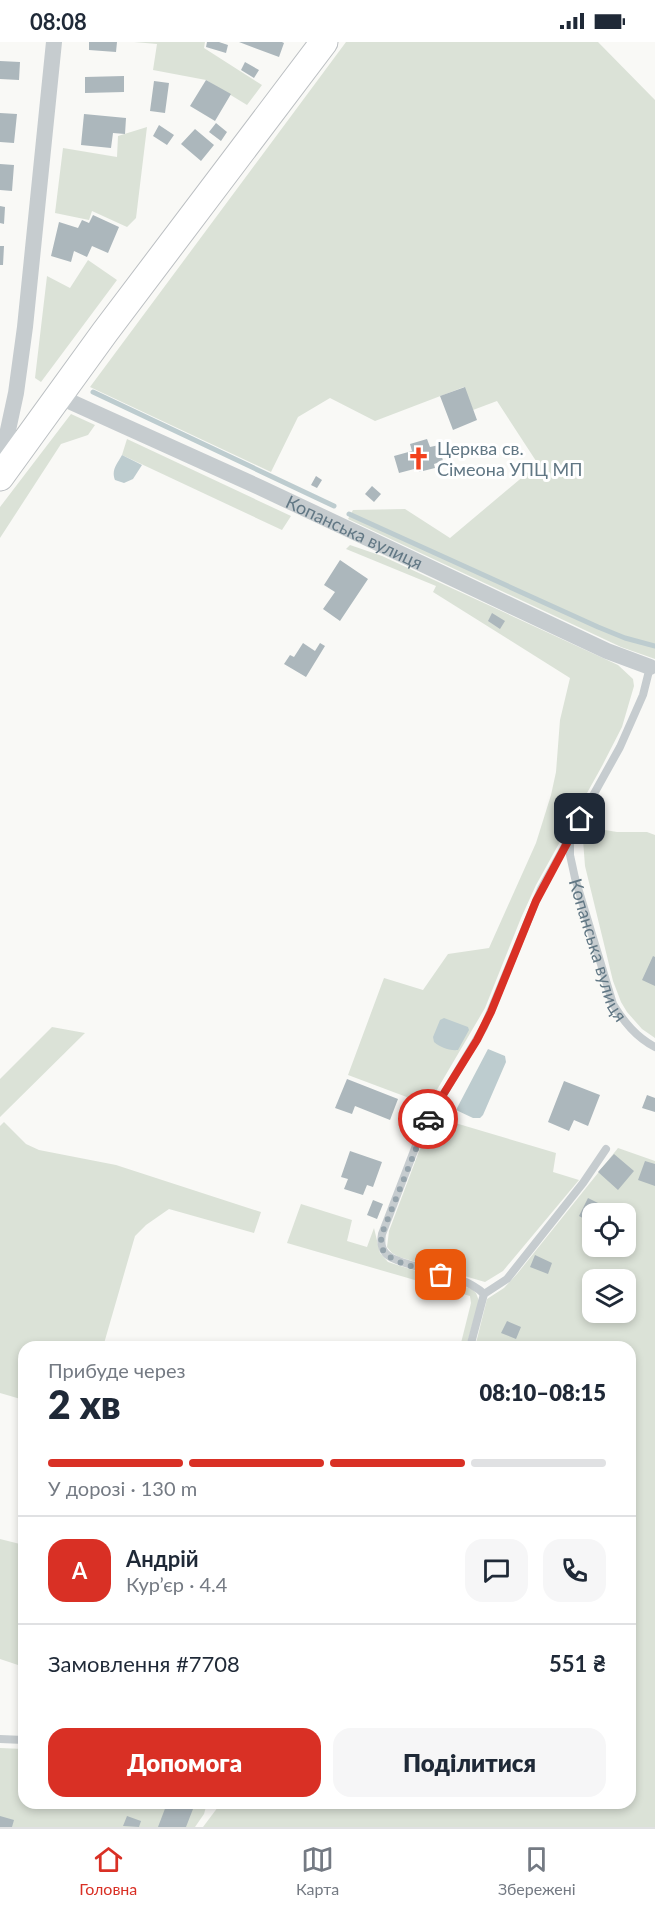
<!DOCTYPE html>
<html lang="uk">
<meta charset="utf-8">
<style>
:root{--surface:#fff;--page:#f6f6f7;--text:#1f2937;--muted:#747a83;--line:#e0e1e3;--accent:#d93025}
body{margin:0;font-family:Lato,sans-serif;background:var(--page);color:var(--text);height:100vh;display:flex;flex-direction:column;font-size:22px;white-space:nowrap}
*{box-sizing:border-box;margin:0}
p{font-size:20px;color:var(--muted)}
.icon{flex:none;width:33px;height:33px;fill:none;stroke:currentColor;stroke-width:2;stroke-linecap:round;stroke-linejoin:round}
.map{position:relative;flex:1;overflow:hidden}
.drawer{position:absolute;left:18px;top:1299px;width:618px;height:468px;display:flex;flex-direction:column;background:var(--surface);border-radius:18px;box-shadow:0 3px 9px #0003}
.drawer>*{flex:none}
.controls{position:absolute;left:582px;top:1161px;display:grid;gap:12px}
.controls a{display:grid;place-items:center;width:54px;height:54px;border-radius:12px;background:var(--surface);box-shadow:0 3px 9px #0003;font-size:30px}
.pin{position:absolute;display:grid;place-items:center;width:51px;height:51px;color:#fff;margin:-26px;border-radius:12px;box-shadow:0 3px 9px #0006}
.courier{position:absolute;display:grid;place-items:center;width:60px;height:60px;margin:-30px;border:4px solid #d93025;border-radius:50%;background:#fff;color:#222;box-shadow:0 2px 8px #0007}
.headline em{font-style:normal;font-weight:800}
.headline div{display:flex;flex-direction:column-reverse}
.headline{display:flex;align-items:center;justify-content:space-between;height:102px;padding:0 30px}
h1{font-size:39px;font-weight:800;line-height:45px}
.bar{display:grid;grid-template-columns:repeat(4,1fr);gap:9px 6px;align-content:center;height:72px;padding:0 30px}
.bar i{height:8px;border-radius:4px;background:var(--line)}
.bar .selected{background:var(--accent)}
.bar p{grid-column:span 4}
.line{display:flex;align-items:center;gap:15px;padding:0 30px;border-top:2px solid var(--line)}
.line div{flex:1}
.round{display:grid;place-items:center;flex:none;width:63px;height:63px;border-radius:18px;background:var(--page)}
.cta{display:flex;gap:12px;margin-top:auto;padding:12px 30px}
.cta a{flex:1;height:69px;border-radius:18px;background:var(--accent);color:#fff;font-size:24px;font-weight:800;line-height:69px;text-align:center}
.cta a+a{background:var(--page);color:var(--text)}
.status{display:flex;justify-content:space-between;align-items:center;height:42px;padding:0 30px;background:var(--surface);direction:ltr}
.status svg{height:16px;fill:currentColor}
.tab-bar{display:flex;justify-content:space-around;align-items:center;height:84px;border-top:2px solid var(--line);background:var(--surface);font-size:16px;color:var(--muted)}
.tab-bar a{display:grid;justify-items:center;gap:3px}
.tab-bar .selected{color:var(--accent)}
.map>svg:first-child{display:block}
</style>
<div class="status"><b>08:08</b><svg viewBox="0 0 49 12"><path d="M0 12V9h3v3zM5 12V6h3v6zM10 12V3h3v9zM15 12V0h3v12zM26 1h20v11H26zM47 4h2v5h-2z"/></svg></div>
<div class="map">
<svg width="655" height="1785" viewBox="0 0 655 1785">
<rect width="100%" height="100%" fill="#f9f9f6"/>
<path fill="#dbe2d7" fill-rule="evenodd" d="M134,0H205L204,6L262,43L247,63L206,38L153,28L157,2Z
M346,0H598L655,58V617L621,605L348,477L353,468L405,467L450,496L538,422L497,359L473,368L464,345L375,379L330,356L298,375L271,430L90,345Z
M147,85L136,176L127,185L92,169L89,178L55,171L63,106L117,115L118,94Z
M88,218L117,238L41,340L35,336L47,234L70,246Z
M71,372L95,383L88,393L61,402L0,496V465Z
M127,397L291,474L282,488L122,413Z
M350,503L382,514L618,623L633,637L634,644L622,685L602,724L536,843L521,876L485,966L428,1063L348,1033L384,936L423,948L448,912L489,906L536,801L551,753L556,730L560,678L570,636L433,550L436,544L346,507Z
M587,785L617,790H647L655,793V996L642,987L627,970L621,960L613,939L585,824L583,798Z
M52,985L85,991L0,1075V1037Z
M435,1075L556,1111L553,1130L579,1138L503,1229L485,1240L399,1215L392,1211L387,1205L389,1189L424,1096Z
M4,1080L26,1102L39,1108L116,1123L261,1170L254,1191L169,1167L146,1183L135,1194L103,1305H24V1358L0,1351V1084Z
M618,1106L655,1119V1785H203L221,1761H630V1305H475L487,1257L504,1246L517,1232ZM592,1172H626V1204H592ZM592,1238H626V1270H592Z
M301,1162L352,1178L347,1199L367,1205L374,1186L380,1211L388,1220L472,1247L476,1251L479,1259L466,1305H460L471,1261L470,1254L287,1201Z
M0,1497L24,1503V1602L18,1623L0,1617Z
M0,1706L24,1707V1761H207L204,1772L195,1785H0Z"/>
<path fill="#bdcccf" d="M122,413L142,423L133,437L124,441L115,438C111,428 117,422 122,413Z
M444,976L468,985L469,988L458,1008C449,1009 440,1005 434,1000L433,995L440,978Z
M488,1007L505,1014L506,1020L483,1073L480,1076H473L456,1068Z"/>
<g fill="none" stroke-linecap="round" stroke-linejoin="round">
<path stroke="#bdcccf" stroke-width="5" d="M93,350L334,464
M349,472L598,585L625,596L655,604"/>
</g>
<path fill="#acb7bc" d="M89,0H117L116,10L89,8Z
M207,0H219L228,3L226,11L206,5Z
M239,0H282L284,1L279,15Z
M0,19L20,20L19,38L0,37Z
M245,20L259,28L254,36L241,28Z
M124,34V50L85,51V35Z
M206,38L231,52L215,79L190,64Z
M154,39L169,41L165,71L150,69Z
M0,71L17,72L14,101L0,100Z
M84,72L126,76L125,92L113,91L111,106L81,103Z
M216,81L227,90L221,99L209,90Z
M159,83L174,93L167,103L153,94Z
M195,87L214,103L201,119L181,102Z
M0,122L14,123L12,149L0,148Z
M0,164L5,165L4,182L0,181Z
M93,173L119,185L108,211L92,204L87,215L74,209L71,220L51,214L59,180L78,186L82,178L89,181Z
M0,204H4L3,223H0Z
M465,345L477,378L453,388L440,354Z
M427,397L430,405L439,403L443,419L434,422L435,426L419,430L418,426L399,431L394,414L412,409L410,402Z
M316,434L322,438L317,446L311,443Z
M372,444L381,452L374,460L365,452Z
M340,518L368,537L340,579L323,567L335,550L324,543Z
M492,571L505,579L500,587L488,579Z
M303,601L315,609L320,601L325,604L306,635L284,622L290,613L294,615Z
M653,914L655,915V944L642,938Z
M347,1037L398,1057L390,1078L355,1064L352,1072L335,1066Z
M564,1039L600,1053L588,1084L574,1078L569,1089L548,1080Z
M647,1053L655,1056V1070L642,1066Z
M350,1109L382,1120L373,1145L367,1143L363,1153L344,1147L348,1137L341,1135Z
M614,1112L634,1129L618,1148L598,1130Z
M645,1119L655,1122V1144L638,1138Z
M588,1156L610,1167L607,1172H592V1181L579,1174Z
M373,1158L383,1162L377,1177L367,1173Z
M535,1213L552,1221L548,1232L530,1225Z
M507,1279L521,1285L516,1297L501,1291Z
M173,1761L193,1767L186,1785H158L166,1764L171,1766Z
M0,1774L14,1778L12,1785H0Z
M127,1774L141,1779L139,1785L123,1784Z"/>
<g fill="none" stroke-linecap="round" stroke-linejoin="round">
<defs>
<path id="trunk" d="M0,435L105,290L324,0"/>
</defs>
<use href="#trunk" stroke="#bbbfc2" stroke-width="29"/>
<g stroke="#c6cccf" stroke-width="8">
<path id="s1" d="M570,795V813L575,836L613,962C624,980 636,995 655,1005"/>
<path d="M484,1252C462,1231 419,1229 392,1216C382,1211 380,1203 382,1192L422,1088L484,985L541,847L620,705L643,653L650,625H651"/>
<path d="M470,1305L484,1252L507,1237L583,1141L606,1107"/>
<path d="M0,1697L24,1698"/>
</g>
<g stroke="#c6cccf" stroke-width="16">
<path id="s2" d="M60,355L259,445L607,609L650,625"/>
<path d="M0,425L16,351L25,285L54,0"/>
</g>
<use href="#trunk" stroke="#fff" stroke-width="27"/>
</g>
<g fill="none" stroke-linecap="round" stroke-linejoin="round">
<path stroke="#96a4ac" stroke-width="6" stroke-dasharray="0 10.8" d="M428,1077L385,1184C382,1191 379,1200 383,1208C389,1221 427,1228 441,1233"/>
<path stroke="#d93025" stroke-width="8" d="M428,1077L477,998L491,970L536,859L580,777"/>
</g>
<defs>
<symbol id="church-bare" viewBox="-9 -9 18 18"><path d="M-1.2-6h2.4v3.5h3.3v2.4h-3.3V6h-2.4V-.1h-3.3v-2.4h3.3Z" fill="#f2411d" stroke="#fff" stroke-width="2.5" paint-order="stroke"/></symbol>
</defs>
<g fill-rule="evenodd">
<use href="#church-bare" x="402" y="400" width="33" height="33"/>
</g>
<g text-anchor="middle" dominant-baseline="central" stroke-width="6" stroke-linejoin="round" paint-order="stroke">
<g font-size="18" fill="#617784" stroke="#fff" text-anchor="start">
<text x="437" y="406">Церква св.<tspan x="437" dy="21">Сімеона УПЦ МП</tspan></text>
</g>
<g font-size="18" fill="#617784" stroke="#fff">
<text stroke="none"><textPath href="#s2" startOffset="324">Копанська вулиця</textPath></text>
<text stroke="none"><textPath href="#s1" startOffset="117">Копанська вулиця</textPath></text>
</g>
</g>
</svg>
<div class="controls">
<a><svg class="icon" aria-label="locate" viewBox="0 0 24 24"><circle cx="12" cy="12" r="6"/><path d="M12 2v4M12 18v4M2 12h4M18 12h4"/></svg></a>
<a><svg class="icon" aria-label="layers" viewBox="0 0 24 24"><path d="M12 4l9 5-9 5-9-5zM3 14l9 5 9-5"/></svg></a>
</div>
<div class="pin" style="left:441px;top:1233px;background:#ea580c"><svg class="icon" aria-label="bag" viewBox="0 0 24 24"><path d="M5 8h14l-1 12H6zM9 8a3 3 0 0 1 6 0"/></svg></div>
<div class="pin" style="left:580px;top:777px;background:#1f2937"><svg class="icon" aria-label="home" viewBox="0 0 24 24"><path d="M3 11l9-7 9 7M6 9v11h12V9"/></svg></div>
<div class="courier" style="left:428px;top:1077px"><svg class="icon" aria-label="car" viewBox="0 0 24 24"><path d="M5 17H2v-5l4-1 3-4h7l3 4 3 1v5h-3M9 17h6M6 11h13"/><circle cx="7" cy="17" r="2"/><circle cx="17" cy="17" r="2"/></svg></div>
<section class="drawer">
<div class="headline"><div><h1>2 хв</h1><p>Прибуде через</p></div><em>08:10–08:15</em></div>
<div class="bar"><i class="selected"></i><i class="selected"></i><i class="selected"></i><i></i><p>У дорозі · 130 m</p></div>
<div class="line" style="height:108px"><b class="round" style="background:var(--accent);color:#fff">А</b><div><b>Андрій</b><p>Кур’єр · 4.4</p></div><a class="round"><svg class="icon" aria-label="chat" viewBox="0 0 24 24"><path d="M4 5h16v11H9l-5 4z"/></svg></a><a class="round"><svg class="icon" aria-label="phone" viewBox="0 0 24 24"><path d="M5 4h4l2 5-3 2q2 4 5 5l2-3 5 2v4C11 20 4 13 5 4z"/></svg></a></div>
<div class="line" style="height:78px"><div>Замовлення #7708</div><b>551 ₴</b></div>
<div class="cta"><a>Допомога</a><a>Поділитися</a></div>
</section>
</div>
<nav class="tab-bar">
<a class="selected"><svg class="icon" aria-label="home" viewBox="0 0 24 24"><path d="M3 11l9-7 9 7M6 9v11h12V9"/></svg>Головна</a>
<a><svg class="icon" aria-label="map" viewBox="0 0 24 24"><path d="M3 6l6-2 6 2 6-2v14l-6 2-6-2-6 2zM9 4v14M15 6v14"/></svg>Карта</a>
<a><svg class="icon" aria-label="saved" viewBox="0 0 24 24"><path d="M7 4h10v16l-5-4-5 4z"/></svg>Збережені</a>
</nav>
